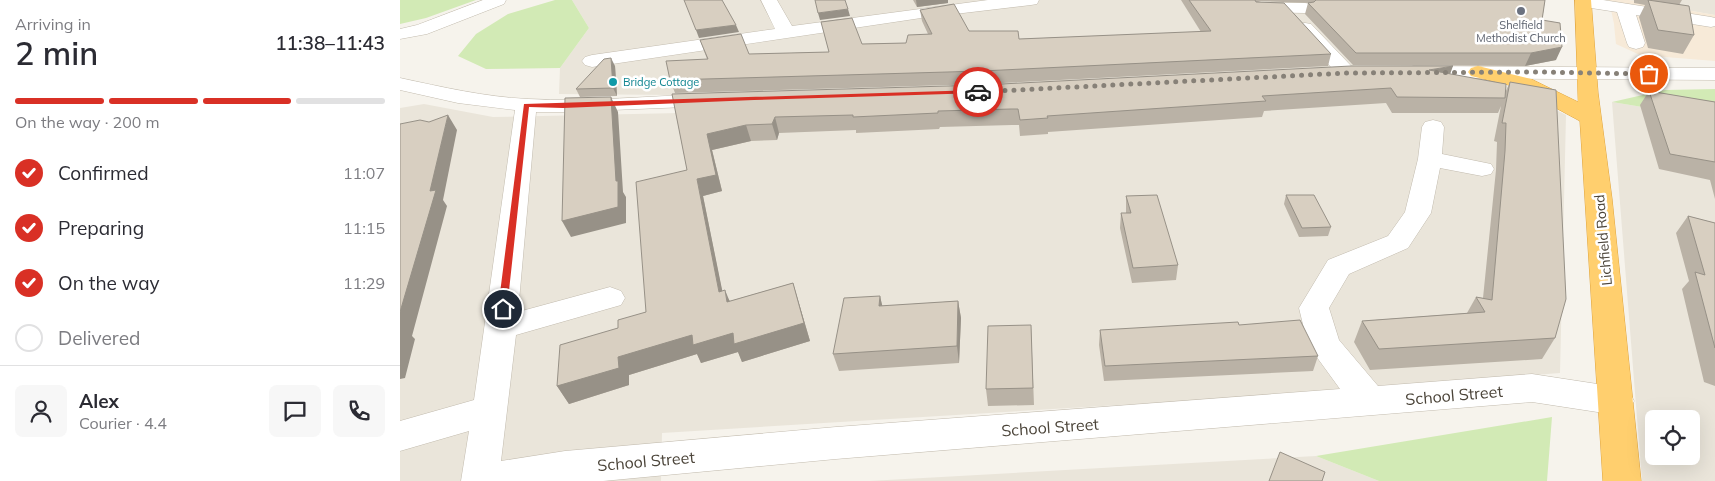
<!DOCTYPE html>
<meta charset="utf-8">
<style>
:root{--surface:#fff;--page:#f7f7f7;--text:#2b2b33;--muted:#7c7c81;--line:#e1e1e2;--accent:#d93025}
body{margin:0;font-family:Mulish,sans-serif;background:var(--page);color:var(--text);height:100vh;display:flex;flex-direction:column;font-size:19px;white-space:nowrap}
*{box-sizing:border-box;margin:0}
p{font-size:16px;color:var(--muted)}
.icon{flex:none;width:28px;height:28px;fill:none;stroke:currentColor;stroke-width:2;stroke-linecap:round;stroke-linejoin:round}
.map{position:relative;flex:1;overflow:hidden}
.side{display:flex;flex-direction:column;background:var(--surface);width:400px}
.side>*{flex:none}
.buttons{position:absolute;left:1245px;top:410px;display:grid;gap:10px}
.buttons a{display:grid;place-items:center;width:55px;height:55px;border-radius:8px;background:var(--surface);box-shadow:0 5px 20px #0002;font-size:25px}
.pin{position:absolute;display:grid;place-items:center;width:42px;height:42px;color:#fff;margin:-21px;border:2px solid #fff;border-radius:50%;box-shadow:0 1px 5px #0007}
.courier{position:absolute;display:grid;place-items:center;width:50px;height:50px;margin:-25px;border:4px solid #d93025;border-radius:50%;background:#fff;color:#222;box-shadow:0 1px 6px #0007}
.overview em{font-style:normal;font-weight:600}
.overview div{display:flex;flex-direction:column-reverse}
.overview{display:flex;align-items:center;justify-content:space-between;height:85px;padding:0 15px}
h1{font-size:32px;font-weight:600;line-height:38px}
.bar{display:grid;grid-template-columns:repeat(4,1fr);gap:8px 5px;align-content:center;height:60px;padding:0 15px}
.bar i{height:6px;border-radius:4px;background:var(--line)}
.bar .on{background:var(--accent)}
.bar p{grid-column:span 4}
.line{display:flex;align-items:center;gap:12px;padding:0 15px;border-top:1px solid var(--line)}
.line div{flex:1}
.round{display:grid;place-items:center;flex:none;width:52px;height:52px;border-radius:8px;background:var(--page)}
ol{padding:0 15px;list-style:none}
li{display:flex;align-items:center;gap:15px;height:55px}
li p{margin-inline-start:auto}
li .icon{padding:5px;border-radius:50%;background:var(--accent);color:#fff;stroke-width:4}
li:last-child{color:var(--muted)}
li i{width:28px;height:28px;border:2px solid var(--line);border-radius:50%}
main{display:flex;flex:1;min-height:0}
.map>svg:first-child{display:block}
</style>
<main>
<section class="side">
<div class="overview"><div><h1>2 min</h1><p>Arriving in</p></div><em>11:38–11:43</em></div>
<div class="bar"><i class="on"></i><i class="on"></i><i class="on"></i><i></i><p>On the way · 200 m</p></div>
<ol>
<li><svg class="icon" aria-label="check" viewBox="0 0 24 24"><path d="M5 12l5 5 9-10"/></svg>Confirmed<p>11:07</p></li>
<li><svg class="icon" aria-label="check" viewBox="0 0 24 24"><path d="M5 12l5 5 9-10"/></svg>Preparing<p>11:15</p></li>
<li><svg class="icon" aria-label="check" viewBox="0 0 24 24"><path d="M5 12l5 5 9-10"/></svg>On the way<p>11:29</p></li>
<li><i></i>Delivered</li>
</ol>
<div class="line" style="height:90px"><a class="round"><svg class="icon" aria-label="person" viewBox="0 0 24 24"><circle cx="12" cy="8" r="4"/><path d="M4 21q1-7 8-7t8 7"/></svg></a><div><b>Alex</b><p>Courier · 4.4</p></div><a class="round"><svg class="icon" aria-label="chat" viewBox="0 0 24 24"><path d="M4 5h16v11H9l-5 4z"/></svg></a><a class="round"><svg class="icon" aria-label="phone" viewBox="0 0 24 24"><path d="M5 4h4l2 5-3 2q2 4 5 5l2-3 5 2v4C11 20 4 13 5 4z"/></svg></a></div>
</section>
<div class="map">
<svg width="1315" height="481" viewBox="0 0 1315 481">
<rect width="100%" height="100%" fill="#f6f3ec"/>
<path fill="#eae5da" fill-rule="evenodd" d="M172,0H999L1076,63L973,68L1111,87L1166,115L1160,373L768,402L262,433L261,481H0V108L24,104L93,117L325,112L344,92L274,95L159,94L160,68L189,28Z
M1229,0H1315V15Z
M1212,102L1315,119V481H1242ZM1254,419H1291V456H1254Z
M916,456L979,481H469Z"/>
<path fill="#f7ead8" d="M1209,0H1229L1315,15V61L1240,55L1216,44L1214,24Z"/>
<path fill="#d2eab5" d="M0,0H76L26,18L0,24Z
M155,0H172L189,28L160,68L86,69L58,56L76,34L108,14Z
M1315,89V119L1212,102L1265,90Z
M1152,417L1147,481H979L916,456Z"/>
<g fill="none" stroke-linecap="round" stroke-linejoin="round">
<defs>
<path id="minor" d="M83,0H106L104,4L27,34L0,39V29L17,25Z
M361,0H377L392,26L588,0H639L637,4L631,5L521,18L192,67L185,65L182,61L185,57L192,55L375,29Z
M1177,0H1203L1311,17L1315,18V26L1311,27L1236,15L1245,43L1243,47L1236,49L1229,47L1227,43L1217,12L1178,6L1176,2Z
M861,3H905L911,4L914,8L911,12L905,13L855,12L852,8L855,4Z
M905,23L911,24L954,69L957,73L954,77L947,79L940,77L899,32L896,28L899,24Z
M1014,66L1315,68V80L1014,78L1007,76L1004,72L1007,68Z
M0,78C42,87 85,97 128,99C189,102 250,96 311,94L318,96L322,100L318,104L311,106L163,112H136L118,312L210,287L221,291L225,298L221,305L116,335L101,461L165,451L436,427L940,389L908,345L899,308L928,260L988,236L1005,212L1018,159L1022,127L1025,122L1033,120L1041,122L1044,127L1042,154L1091,164L1094,169L1091,174L1082,176L1040,168L1031,213L1008,248L949,274L929,308L939,340L978,386L1132,374L1217,387L1229,391L1234,401L1229,411L1217,415L1132,402L436,459L203,481H61L69,431L0,451V421L74,400L115,110L58,103L0,90Z"/>
<path id="highway" d="M1175,0H1191L1198,93L1212,199L1241,481H1203L1180,121L1117,87L1071,76L1068,72L1071,68L1078,66L1131,79L1178,102Z"/>
</defs>
<use href="#minor" stroke="#c2bbae" stroke-width="1"/>
<use href="#highway" stroke="#e0a43c" stroke-width="1"/>
<use href="#minor" fill="#fff" fill-rule="evenodd"/>
<use href="#highway" fill="#ffcf6e" fill-rule="evenodd"/>
</g>
<path fill="#bab2a6" d="M513,0H548V3L517,7Z
M781,0H1145L1142,20L1156,60L1125,66L953,65L905,14L908,3H909L861,1L858,2L931,54L928,66L583,84L275,93L270,80L307,59L300,40L349,54L429,52L421,22L462,44L506,43L528,34L522,21L520,10L569,31L619,39L801,32Z
M1234,0H1282L1279,5L1294,35L1283,54L1248,48L1239,17L1245,5L1234,3Z
M215,66L217,96L180,97L176,89Z
M1050,74L1105,93L1110,82L1155,338L1142,359L970,370L954,342L962,321L1067,313L1076,297L1083,298L1096,170L1097,142L1094,141L1101,106L1098,113H992L986,103L864,111L862,117L648,132V134L620,136L619,125H612L540,127L539,129L456,133V130L379,133L377,140L351,141L312,150L322,191L303,196L322,291L330,301L393,283L410,341L342,362L338,352L301,363L297,354L229,375V385L169,404L157,386L218,328L246,312L287,170L272,94Z
M1249,91L1315,102V199L1310,180L1259,169L1240,105Z
M886,195L931,227L928,236L899,237L884,204Z
M726,196L778,265L776,280L732,283L720,228L721,213H726Z
M1288,216L1315,223V386L1304,382L1282,289L1289,281L1276,233Z
M480,296L482,306L558,301L561,318L559,363L439,371L433,354Z
M631,325L634,405L588,406L586,389Z
M839,325L918,356L913,371L704,381L699,345L700,330Z"/>
<path fill="#979187" d="M516,0H548V3L517,7Z
M448,9L450,16L420,20L418,13Z
M336,25L339,32L299,38L296,30Z
M1162,47L1156,60L1125,66L1131,53Z
M211,58L215,66L217,96L213,88Z
M1053,66L1048,80L1029,70Z
M211,97L218,112L223,192L226,197V223L171,237L162,221Z
M48,115L57,130L43,200L47,206L12,336L15,339L5,378L0,379V312Z
M375,117L379,133L377,140L372,124Z
M346,125L351,141L312,150L322,191L303,196L326,309L319,292L297,179L307,134Z
M393,283L410,341L342,362L338,352L301,363L297,354L229,375V385L169,404L157,386L218,357Z
M325,290L332,307L327,302Z
M480,296L484,313L479,306Z
M558,301L561,318L559,363L557,346Z"/>
<path fill="#d8cfc1" stroke="#979187" d="M284,0H322L336,25L296,30Z
M415,0H445L448,9L418,13Z
M789,0H855L856,2L884,3L931,54L582,71L270,80L266,61L308,59L300,40L341,34L349,54L429,52L421,22L452,18L462,44L506,43L508,35L532,34L520,10L554,4L569,31H618L619,39L811,31Z
M916,0H1145L1142,20L1160,23L1162,47L1131,53H956L908,3L914,2Z
M1248,0L1289,6L1294,35L1258,30Z
M211,58L213,88L176,89L204,59Z
M951,66H1053L1029,70L1106,84L1105,98L997,97L991,88L862,96L866,101L647,116L648,118L620,120L618,109H611L538,111V113L453,117V115L375,117L372,124L346,125L307,134L316,175L297,179L319,292L325,290L327,302L393,283L404,323L334,344L333,333L293,345L292,335L218,357L219,368L157,386L160,345L218,328V320L246,312L236,182L287,170L272,94L582,85Z
M1110,82L1156,90L1166,299L1155,338L979,349L962,321L1085,312L1076,297L1092,300L1105,151L1106,123H1102Z
M1249,91L1315,102V162L1270,154Z
M211,97L216,181H218V207L162,221L165,98Z
M48,115L30,191L36,190L0,312V124L20,120L29,122Z
M757,195L778,265L733,268L721,213H731L726,196Z
M886,195H914L931,227L902,228Z
M1288,216L1315,223V348L1295,272L1305,275Z
M480,296L479,306L558,301L557,346L433,354L444,298Z
M900,320L918,356L705,366L700,330L838,322L839,325Z
M631,325L633,388L586,389L588,326Z
M880,452L925,472L922,481H869Z"/>
<path fill="#d93025" d="M578,90L580,93L354,100L163,108L129,107L107,309L103,312L98,309L124,104Z"/>
<g fill="none" stroke-linecap="round" stroke-linejoin="round">
<path stroke="#878178" stroke-width="5" stroke-dasharray="0 9" d="M578,92L946,73L1140,72L1249,74"/>
</g>
<circle fill="#6b7280" stroke="#fff" stroke-width="2" cx="1121" cy="11" r="5"/>
<circle fill="#0f9aa8" stroke="#fff" stroke-width="2" cx="213" cy="82" r="5"/>
<g text-anchor="middle" dominant-baseline="central" stroke-width="5" stroke-linejoin="round" paint-order="stroke">
<g font-size="11" fill="#5b616d" stroke="#fff">
<text x="1121" y="25">Shelfield<tspan x="1121" dy="13">Methodist Church</tspan></text>
</g>
<g font-size="11" fill="#0d838f" stroke="#fff" text-anchor="start">
<text x="223" y="82">Bridge Cottage</text>
</g>
<g font-size="14" fill="#4b4439" stroke="#fff">
<text transform="translate(1203 240) rotate(-95)">Lichfield Road</text>
</g>
<g font-size="16" fill="#4b4439" stroke="#fff">
<text transform="translate(1054 395) rotate(-5)">School Street</text>
<text transform="translate(650 427) rotate(-4)">School Street</text>
<text transform="translate(246 461) rotate(-5)">School Street</text>
</g>
</g>
</svg>
<div class="buttons">
<a><svg class="icon" aria-label="locate" viewBox="0 0 24 24"><circle cx="12" cy="12" r="6"/><path d="M12 2v4M12 18v4M2 12h4M18 12h4"/></svg></a>
</div>
<div class="pin" style="left:1249px;top:74px;background:#ea580c"><svg class="icon" aria-label="bag" viewBox="0 0 24 24"><path d="M5 8h14l-1 12H6zM9 8a3 3 0 0 1 6 0"/></svg></div>
<div class="pin" style="left:103px;top:309px;background:#1f2937"><svg class="icon" aria-label="home" viewBox="0 0 24 24"><path d="M3 11l9-7 9 7M6 9v11h12V9"/></svg></div>
<div class="courier" style="left:578px;top:92px"><svg class="icon" aria-label="car" viewBox="0 0 24 24"><path d="M5 17H2v-5l4-1 3-4h7l3 4 3 1v5h-3M9 17h6M6 11h13"/><circle cx="7" cy="17" r="2"/><circle cx="17" cy="17" r="2"/></svg></div>
</div>
</main>
